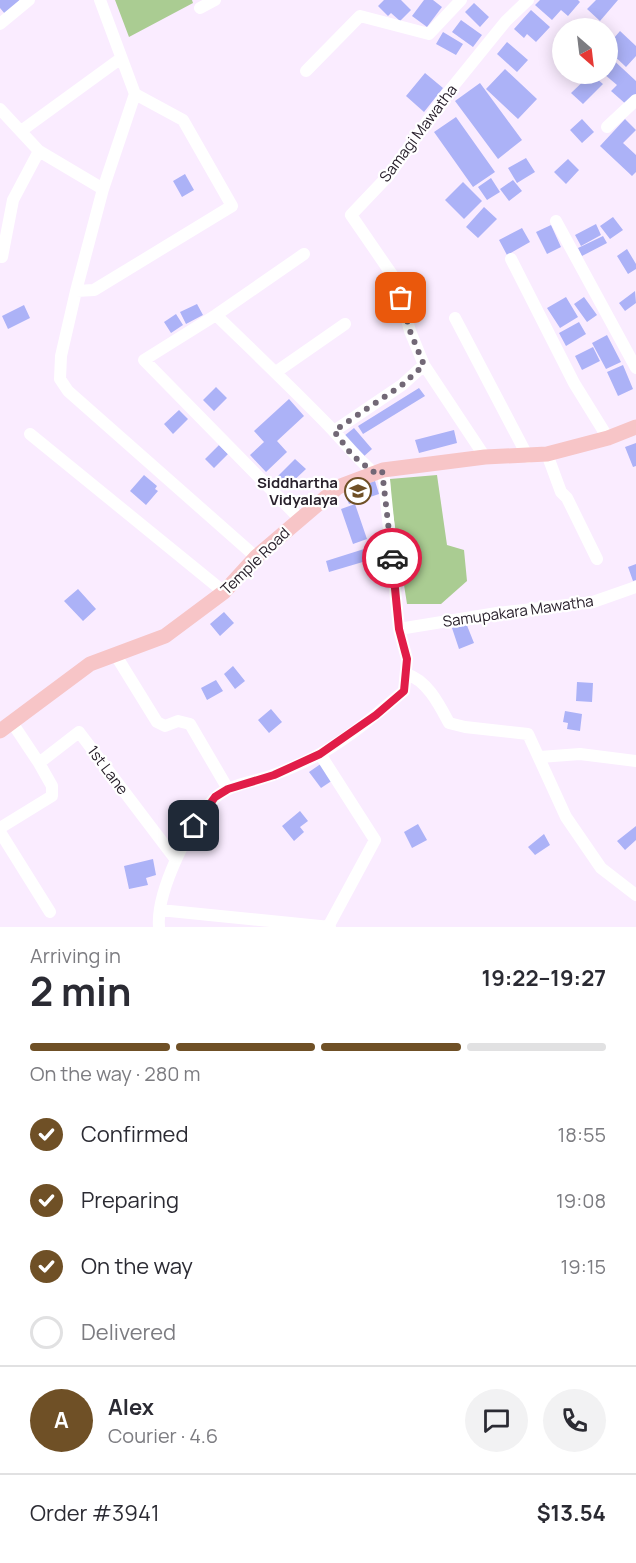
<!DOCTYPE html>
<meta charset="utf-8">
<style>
:root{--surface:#fff;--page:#f2f2f3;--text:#2b2b33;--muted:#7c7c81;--line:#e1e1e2;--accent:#6f5026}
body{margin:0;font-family:Manrope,sans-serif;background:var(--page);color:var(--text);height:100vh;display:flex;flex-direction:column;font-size:22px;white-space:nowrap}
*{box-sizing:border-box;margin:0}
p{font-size:20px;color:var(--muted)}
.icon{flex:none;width:33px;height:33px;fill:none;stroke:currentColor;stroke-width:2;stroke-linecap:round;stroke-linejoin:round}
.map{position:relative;height:927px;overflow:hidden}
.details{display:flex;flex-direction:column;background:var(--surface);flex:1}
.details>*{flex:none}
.needle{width:39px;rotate:152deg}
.controls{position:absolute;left:552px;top:18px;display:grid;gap:12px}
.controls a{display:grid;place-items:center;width:66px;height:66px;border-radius:50%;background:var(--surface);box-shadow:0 3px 15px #0003;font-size:30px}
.pin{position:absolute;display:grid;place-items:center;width:51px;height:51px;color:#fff;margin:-26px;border-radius:12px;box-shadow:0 3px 9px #0006}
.courier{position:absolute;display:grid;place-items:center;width:60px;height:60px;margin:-30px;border:4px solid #e11d48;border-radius:50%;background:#fff;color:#222;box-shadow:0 2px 8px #0007}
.overview em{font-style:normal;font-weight:700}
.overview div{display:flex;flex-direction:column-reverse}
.overview{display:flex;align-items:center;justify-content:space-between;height:102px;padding:0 30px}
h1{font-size:39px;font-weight:700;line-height:45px}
.bar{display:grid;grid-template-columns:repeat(4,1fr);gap:9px 6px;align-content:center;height:72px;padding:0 30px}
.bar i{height:8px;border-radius:4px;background:var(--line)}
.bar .on{background:var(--accent)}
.bar p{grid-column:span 4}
.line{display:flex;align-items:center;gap:15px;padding:0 30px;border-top:2px solid var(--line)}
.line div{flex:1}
.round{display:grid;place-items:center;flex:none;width:63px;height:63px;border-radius:32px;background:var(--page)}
ol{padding:0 30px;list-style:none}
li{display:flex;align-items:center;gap:18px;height:66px}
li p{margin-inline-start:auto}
li .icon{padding:6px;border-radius:50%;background:var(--accent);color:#fff;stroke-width:4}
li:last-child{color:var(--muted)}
li i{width:33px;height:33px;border:3px solid var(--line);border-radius:50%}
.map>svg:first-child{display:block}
</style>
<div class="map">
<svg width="636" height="927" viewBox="0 0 636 927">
<rect width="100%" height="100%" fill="#faecff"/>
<path fill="#aacc92" d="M115,0H192L193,3L129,37Z
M437,475L447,545L464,550L467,581L441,604H407L391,501L390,479Z"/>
<path fill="#acb2f7" d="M0,0H20L5,14L0,8Z
M384,0H401L411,10L400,21L391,13L388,16L378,6Z
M424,0H433L442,7L427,27L412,16Z
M540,0H578L580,2L568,16L561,10L552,20L535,5Z
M596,0H618L600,21L587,9Z
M474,3L489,17L480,27L465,12Z
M531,10L550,27L536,42L527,34L524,38L514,29Z
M461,20L482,35L473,47L452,32Z
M620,31L636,46V56L626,67L608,50V45Z
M443,32L463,44L456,55L436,44Z
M562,38V58L553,48Z
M507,42L528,60L517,72L497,54Z
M608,55L636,81V98L628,106L611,91L617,85L604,74H608Z
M505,69L537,99L518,119L486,89Z
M425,73L443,88L424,112L406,96Z
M591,74L603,84L583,104L571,93Z
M480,83L522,140L498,159L455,101Z
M456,117L495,172L473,187L434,132Z
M582,119L594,132L582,143L570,130Z
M625,119L636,130L623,143L636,155V172L632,176L600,146Z
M526,158L535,172L517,183L508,168Z
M568,159L579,170L566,184L554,172Z
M185,174L194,190L182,197L173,181Z
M491,178L500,192L487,200L478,187Z
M513,180L522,191L509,201L500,189Z
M463,182L482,201L464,219L445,200Z
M484,207L497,219L478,238L466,227Z
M613,217L623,230L610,239L600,226Z
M596,224L601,235L581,246L575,235Z
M551,225L561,247L547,254L536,232Z
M522,228L530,242L507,255L499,240Z
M603,236L607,243L582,256L578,248Z
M627,249L636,264V269L628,274L617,256Z
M635,291L636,303L625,311L619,303Z
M566,297L578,317L560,328L547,308Z
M584,297L597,315L587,322L574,304Z
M197,304L203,315L186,324L180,312Z
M24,305L30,318L8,329L2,316Z
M176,314L183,325L171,333L164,322Z
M579,322L586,334L566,346L559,333Z
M607,335L621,362L606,369L592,343Z
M593,347L600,361L582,370L575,356Z
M623,365L633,389L618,396L607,372Z
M216,387L227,398L214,411L203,400Z
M419,388L425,396L363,434L358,426Z
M289,399L304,416L277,441L287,452L266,472L250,455L264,442L254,431Z
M179,410L188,419L173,434L164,424Z
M354,428L372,449L362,458L344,436Z
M454,430L457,443L419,453L415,440Z
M636,443V466L633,467L625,447Z
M219,445L228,454L214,468L205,459Z
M295,459L306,469L288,486L278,476Z
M144,475L157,486L155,489L158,491L146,505L130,491Z
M375,481L379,494L349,504L344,491Z
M355,504L367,539L353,544L341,509Z
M380,544L383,556L329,572L326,561Z
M636,564V580L633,581L628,567Z
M78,589L96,609L83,621L64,601Z
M224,612L234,623L220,636L210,624Z
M466,623L474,643L459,649L452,628Z
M233,666L245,681L235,689L224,674Z
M216,680L223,691L207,700L201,688Z
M577,682L593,683L592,702L576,701Z
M271,709L282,722L269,733L258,720Z
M565,711L582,714L580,731L567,729L568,723L563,722Z
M322,763L333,780L321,788L309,772Z
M300,811L308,821L300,827L304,832L294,841L282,826Z
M418,824L427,840L412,848L404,832Z
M636,826V840L625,850L617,841Z
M544,834L550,845L535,855L528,847Z
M153,859L156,875L146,878L148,885L129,889L124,866Z"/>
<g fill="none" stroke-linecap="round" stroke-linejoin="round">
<path stroke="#fff" stroke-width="12" d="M100,0L135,94L103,189L76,291L61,356L60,379L68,391L256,557
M200,8L215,0
M0,24L29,0
M306,71L360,16L429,34L461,0
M0,109L39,151L103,189
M607,127L636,100
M21,131L120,59
M556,221L636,368
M2,257L13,200L39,151
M511,259L574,383L608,438
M76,291L94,290L232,206L183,120L135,94
M216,315C253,351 290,386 325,422C342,439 355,457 373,472
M455,318L528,457
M424,365L485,457
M276,372L345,324
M334,431L402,385L424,365L410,331L397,282L351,215L389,175L446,95L506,21L528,0
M30,434L224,592
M547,454L561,492L567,498L597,559
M299,518L144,360L216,315L304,254
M399,629L497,613L593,602L636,587
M115,654L157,722L165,726L178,721L190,724L228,789
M406,674C427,680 439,704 449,723L465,727L528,734L566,817L601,868L636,895
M11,721L39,763L79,732L176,860
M320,754L375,840L328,927
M540,757L580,754L636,761
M0,828L52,796V786L39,763
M0,832L50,912
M160,910L330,927
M159,927C156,892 190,823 214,799C228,784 255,782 273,775C289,769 305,762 320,754C350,737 378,713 404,691L407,659L399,629L383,470"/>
<path stroke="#f7c5c7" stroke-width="15" d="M0,731L90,664L165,636L224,592L256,557L338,487L383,470L485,457L547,454L608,438L636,427"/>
</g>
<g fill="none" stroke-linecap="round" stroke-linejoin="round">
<path stroke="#726876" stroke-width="6" stroke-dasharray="0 10.8" d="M392,558L382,470L373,472L352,455L334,431L402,385L424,365L410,331L401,298"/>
<path stroke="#e11d48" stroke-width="8" d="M194,826L215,797L228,789L274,775L320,754L376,715L404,691L407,659L399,629L392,558"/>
</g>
<defs>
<symbol id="school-ring" viewBox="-11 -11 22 22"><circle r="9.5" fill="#fff" stroke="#6f5026" stroke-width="1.5"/><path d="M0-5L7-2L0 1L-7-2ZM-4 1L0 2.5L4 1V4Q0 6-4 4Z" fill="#6f5026"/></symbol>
</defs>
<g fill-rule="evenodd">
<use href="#school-ring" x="343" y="476" width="30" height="30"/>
</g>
<g text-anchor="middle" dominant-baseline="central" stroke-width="4.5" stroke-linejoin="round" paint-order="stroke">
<g font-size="15" fill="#29212c" stroke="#fff">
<text transform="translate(418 133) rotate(-53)">Samagi Mawatha</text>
<text transform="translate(255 561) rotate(-44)">Temple Road</text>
<text transform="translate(518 611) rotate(-8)">Samupakara Mawatha</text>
<text transform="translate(108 770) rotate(53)">1st Lane</text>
</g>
<g font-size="15" font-weight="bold" fill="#29212c" stroke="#fff" text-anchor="end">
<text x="338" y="482">Siddhartha<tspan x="338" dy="17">Vidyalaya</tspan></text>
</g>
</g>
</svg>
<div class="controls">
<a><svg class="needle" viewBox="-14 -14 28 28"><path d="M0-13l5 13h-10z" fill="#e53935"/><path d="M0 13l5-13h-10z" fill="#7c7c81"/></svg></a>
</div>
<div class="pin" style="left:401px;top:298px;background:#ea580c"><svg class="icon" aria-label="bag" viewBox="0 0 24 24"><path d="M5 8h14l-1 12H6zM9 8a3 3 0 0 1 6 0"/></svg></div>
<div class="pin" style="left:194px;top:826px;background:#1f2937"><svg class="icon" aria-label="home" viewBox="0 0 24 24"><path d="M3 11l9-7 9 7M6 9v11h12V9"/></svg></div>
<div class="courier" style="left:392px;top:558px"><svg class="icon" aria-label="car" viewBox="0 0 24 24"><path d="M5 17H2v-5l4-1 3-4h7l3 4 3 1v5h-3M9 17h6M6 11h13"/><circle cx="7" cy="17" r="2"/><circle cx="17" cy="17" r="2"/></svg></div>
</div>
<section class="details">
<div class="overview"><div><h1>2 min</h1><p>Arriving in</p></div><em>19:22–19:27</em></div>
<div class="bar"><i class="on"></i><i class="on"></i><i class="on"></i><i></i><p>On the way · 280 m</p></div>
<ol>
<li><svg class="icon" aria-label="check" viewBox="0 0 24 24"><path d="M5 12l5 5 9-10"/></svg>Confirmed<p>18:55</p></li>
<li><svg class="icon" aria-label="check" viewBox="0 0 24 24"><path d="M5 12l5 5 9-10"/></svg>Preparing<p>19:08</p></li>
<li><svg class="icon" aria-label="check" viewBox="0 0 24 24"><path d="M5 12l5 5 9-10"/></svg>On the way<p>19:15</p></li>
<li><i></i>Delivered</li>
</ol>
<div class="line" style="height:108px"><b class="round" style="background:var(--accent);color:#fff">A</b><div><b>Alex</b><p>Courier · 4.6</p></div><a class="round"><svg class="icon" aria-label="chat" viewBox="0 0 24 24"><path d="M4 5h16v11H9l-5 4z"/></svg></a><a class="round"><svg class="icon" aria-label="phone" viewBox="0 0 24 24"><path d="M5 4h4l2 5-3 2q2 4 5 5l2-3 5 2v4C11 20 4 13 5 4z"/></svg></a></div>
<div class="line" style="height:78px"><div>Order #3941</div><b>$13.54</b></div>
</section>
